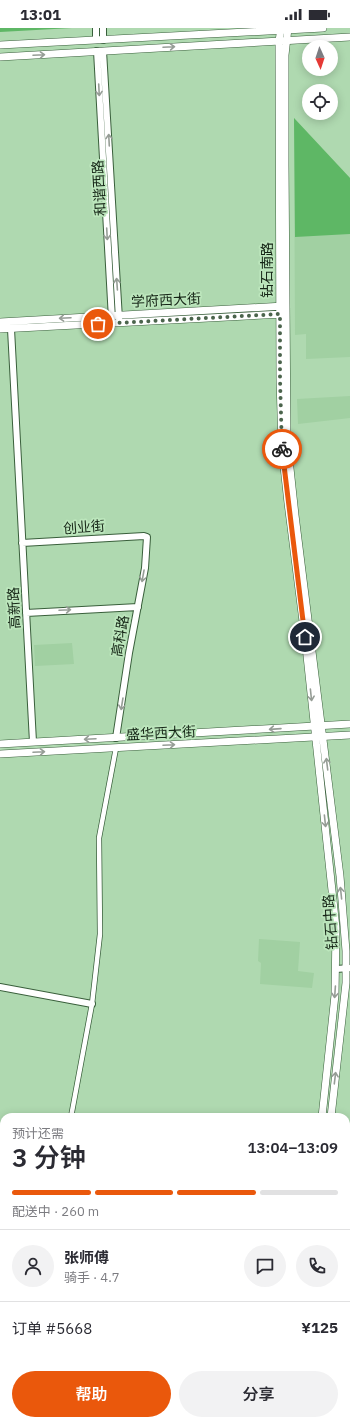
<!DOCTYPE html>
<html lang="zh">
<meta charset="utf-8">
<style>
:root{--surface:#fff;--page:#f2f2f3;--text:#2b2b33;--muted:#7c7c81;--line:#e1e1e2;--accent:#ea580c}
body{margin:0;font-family:"IBM Plex Sans","Noto Sans SC",sans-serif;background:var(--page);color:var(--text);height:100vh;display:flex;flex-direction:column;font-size:15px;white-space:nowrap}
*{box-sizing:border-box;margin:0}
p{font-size:13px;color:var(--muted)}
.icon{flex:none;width:22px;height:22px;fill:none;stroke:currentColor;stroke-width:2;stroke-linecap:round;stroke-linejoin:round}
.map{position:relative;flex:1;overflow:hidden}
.sheet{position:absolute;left:0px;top:1085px;width:350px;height:312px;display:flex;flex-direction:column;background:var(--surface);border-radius:12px 12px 0 0;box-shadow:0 2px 10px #0003}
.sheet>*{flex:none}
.needle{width:26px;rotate:177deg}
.controls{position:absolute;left:302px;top:12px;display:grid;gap:8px}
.controls a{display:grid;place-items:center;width:36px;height:36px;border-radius:50%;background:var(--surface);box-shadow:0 2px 10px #0003;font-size:20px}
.pin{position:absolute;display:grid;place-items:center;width:34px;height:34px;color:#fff;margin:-17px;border:2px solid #fff;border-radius:50%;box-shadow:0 1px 4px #0007}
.courier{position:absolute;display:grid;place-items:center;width:40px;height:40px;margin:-20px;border:3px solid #ea580c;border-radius:50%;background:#fff;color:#222;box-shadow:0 1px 5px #0007}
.head em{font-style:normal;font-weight:600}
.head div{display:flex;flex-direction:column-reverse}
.head{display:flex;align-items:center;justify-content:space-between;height:68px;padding:0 12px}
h1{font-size:26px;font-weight:600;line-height:30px}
.bar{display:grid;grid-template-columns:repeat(4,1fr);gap:6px 4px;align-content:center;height:48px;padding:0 12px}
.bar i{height:5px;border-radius:3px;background:var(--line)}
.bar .current{background:var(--accent)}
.bar p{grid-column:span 4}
.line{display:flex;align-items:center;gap:10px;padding:0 12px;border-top:1px solid var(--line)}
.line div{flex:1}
.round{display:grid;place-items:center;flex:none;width:42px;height:42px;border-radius:21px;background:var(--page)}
.button{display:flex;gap:8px;margin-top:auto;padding:8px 12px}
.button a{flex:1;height:46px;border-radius:24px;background:var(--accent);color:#fff;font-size:16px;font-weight:600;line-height:46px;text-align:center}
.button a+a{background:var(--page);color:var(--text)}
.status{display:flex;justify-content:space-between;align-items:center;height:28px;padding:0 20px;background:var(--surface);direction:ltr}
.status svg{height:11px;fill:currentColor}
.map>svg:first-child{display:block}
</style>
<div class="status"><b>13:01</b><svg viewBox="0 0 49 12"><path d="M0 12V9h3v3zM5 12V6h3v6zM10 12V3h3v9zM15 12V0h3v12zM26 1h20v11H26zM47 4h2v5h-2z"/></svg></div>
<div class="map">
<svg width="350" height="1397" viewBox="0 0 350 1397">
<rect width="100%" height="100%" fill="#afd9b0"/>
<path fill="#a1d0a2" d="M294,90L350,150V329L306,331V306L295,307Z
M350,368V390L298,396L297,371Z
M72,615L74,636L35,638L34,617Z
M259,911L300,914L298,943L314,945L312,960L260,956L261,935L258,933Z
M0,1146L4,1147V1295L2,1315H0Z
M72,1393H278L277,1397H71Z"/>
<path fill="#5eb765" d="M0,0H72L0,4Z
M294,90L350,150V206L295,209Z
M185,1393H246L245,1397H215Z"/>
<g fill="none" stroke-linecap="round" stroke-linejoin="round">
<defs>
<path id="minor" d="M71,1089L92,976L100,906L99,810L116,720
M0,1327H2
M0,1366L4,1343
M0,1373L4,1374
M5,1393L13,1395
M18,1397V1393
M45,1397L46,1393"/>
<path id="tertiary" d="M96,0V12
M103,0V12
M97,23L112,291
M103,23L119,291
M11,301L33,714
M22,515L144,508L147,509L145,540L129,625L116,710
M26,585L138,579
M336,941L350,940
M0,959L92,976
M346,1170L350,1169"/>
<path id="secondary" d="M281,0L279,13L280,351L282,420L288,475L305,609L336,900L335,967L322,1089
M288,0L285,27V137L287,412L295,487L340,848L346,923V955L331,1089
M0,294L284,278
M0,301L283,286
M282,1397L283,1393
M290,1397L291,1393"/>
<path id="primary" d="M0,17L323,0
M0,29L350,9
M0,716L350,696
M0,726L350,707"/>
</defs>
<use href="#minor" stroke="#395f3b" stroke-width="6"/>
<use href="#tertiary" stroke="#395f3b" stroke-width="8"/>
<use href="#secondary" stroke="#395f3b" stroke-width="8"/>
<use href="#primary" stroke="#395f3b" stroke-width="8"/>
<use href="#minor" stroke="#fff" stroke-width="4.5"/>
<use href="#tertiary" stroke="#fff" stroke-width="6"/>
<use href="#secondary" stroke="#fff" stroke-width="7"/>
<use href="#primary" stroke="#fff" stroke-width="7"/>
</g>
<defs><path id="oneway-shaft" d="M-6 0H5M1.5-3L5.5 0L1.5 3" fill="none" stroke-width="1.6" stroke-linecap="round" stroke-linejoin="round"/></defs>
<g stroke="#969d96">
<use href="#oneway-shaft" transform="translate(169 19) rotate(-3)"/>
<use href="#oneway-shaft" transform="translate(39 27) rotate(-3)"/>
<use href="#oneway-shaft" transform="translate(99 62) rotate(87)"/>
<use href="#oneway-shaft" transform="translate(109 112) rotate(-93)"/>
<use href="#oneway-shaft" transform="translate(107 206) rotate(87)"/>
<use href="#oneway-shaft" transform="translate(117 256) rotate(-94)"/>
<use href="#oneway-shaft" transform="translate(65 290) rotate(177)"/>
<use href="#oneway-shaft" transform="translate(143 548) rotate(100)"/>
<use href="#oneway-shaft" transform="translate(65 582) rotate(-3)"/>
<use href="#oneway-shaft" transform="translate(311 667) rotate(84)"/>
<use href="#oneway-shaft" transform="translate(122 676) rotate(99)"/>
<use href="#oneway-shaft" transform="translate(275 701) rotate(176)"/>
<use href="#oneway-shaft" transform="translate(90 711) rotate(177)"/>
<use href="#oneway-shaft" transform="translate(169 717) rotate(-3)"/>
<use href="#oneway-shaft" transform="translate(39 724) rotate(-3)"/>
<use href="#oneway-shaft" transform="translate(327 736) rotate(-97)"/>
<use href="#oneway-shaft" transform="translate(325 793) rotate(84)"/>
<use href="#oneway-shaft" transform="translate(341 865) rotate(-96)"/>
<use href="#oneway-shaft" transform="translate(335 964) rotate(94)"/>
<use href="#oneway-shaft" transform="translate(335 1050) rotate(-83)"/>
</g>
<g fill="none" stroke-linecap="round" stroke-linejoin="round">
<path stroke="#4b644c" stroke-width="4" stroke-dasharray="0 7.2" d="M98,296L280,286V351L282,421"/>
<path stroke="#ea580c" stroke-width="5" d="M282,421L305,609"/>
</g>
<g text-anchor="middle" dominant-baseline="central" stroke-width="3.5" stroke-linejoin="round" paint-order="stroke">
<g font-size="14" fill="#152516" stroke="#bce6bc">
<text transform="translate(99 160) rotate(-93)">和谐西路</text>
<text transform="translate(267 242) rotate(-90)">钻石南路</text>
<text transform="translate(166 272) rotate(-3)">学府西大街</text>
<text transform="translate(84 499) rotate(-4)">创业街</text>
<text transform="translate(14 580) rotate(-93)">高新路</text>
<text transform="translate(120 608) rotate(-80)">高科路</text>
<text transform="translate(161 705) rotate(-3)">盛华西大街</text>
<text transform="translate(330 894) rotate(-94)">钻石中路</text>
</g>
</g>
</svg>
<div class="controls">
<a><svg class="needle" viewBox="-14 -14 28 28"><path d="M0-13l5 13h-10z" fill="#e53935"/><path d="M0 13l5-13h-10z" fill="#7c7c81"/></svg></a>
<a><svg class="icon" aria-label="locate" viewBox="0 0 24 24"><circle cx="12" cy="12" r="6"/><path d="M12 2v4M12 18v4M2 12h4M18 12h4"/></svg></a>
</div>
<div class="pin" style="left:98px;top:296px;background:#ea580c"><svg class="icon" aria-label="bag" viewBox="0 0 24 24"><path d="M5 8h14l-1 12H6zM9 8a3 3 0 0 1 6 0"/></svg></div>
<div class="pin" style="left:305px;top:609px;background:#1f2937"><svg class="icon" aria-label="home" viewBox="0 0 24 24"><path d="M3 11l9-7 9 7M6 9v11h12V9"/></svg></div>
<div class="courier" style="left:282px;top:421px"><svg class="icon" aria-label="bike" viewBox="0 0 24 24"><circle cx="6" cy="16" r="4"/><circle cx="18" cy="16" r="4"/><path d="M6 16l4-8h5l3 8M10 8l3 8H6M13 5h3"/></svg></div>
<section class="sheet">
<div class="head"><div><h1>3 分钟</h1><p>预计还需</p></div><em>13:04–13:09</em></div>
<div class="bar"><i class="current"></i><i class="current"></i><i class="current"></i><i></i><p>配送中 · 260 m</p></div>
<div class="line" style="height:72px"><a class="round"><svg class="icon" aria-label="person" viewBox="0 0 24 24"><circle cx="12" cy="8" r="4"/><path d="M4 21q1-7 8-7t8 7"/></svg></a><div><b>张师傅</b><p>骑手 · 4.7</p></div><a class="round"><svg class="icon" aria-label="chat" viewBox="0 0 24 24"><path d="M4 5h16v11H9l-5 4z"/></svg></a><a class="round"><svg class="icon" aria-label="phone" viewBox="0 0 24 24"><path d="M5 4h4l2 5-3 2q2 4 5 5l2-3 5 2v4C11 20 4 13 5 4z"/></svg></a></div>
<div class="line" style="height:52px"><div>订单 #5668</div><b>¥125</b></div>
<div class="button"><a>帮助</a><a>分享</a></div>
</section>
</div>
